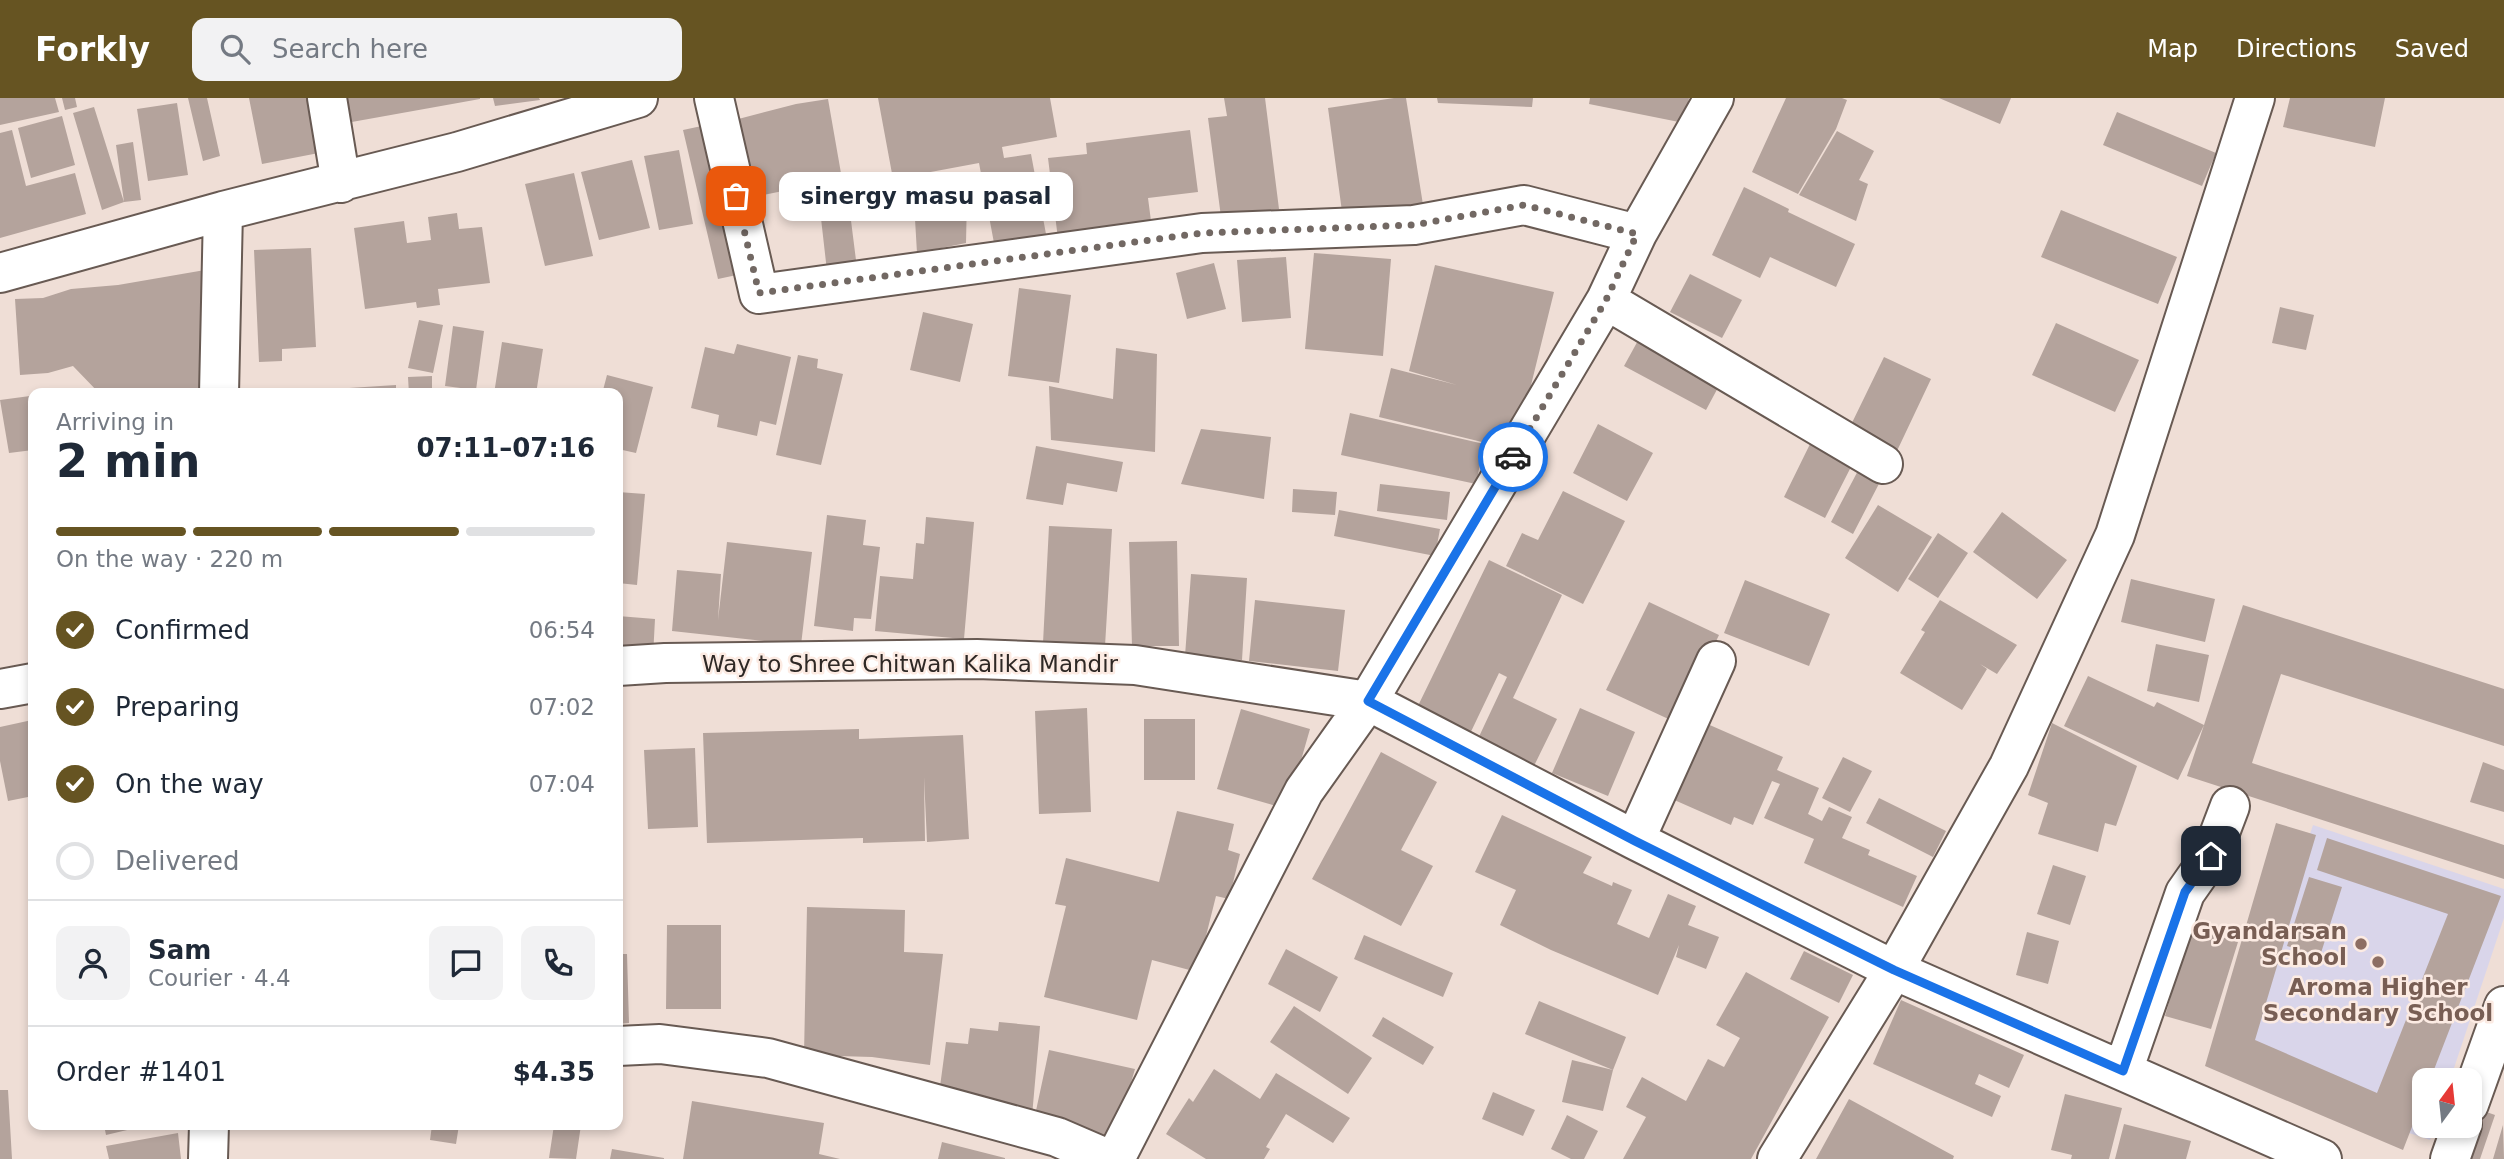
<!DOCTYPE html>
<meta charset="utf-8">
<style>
:root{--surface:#fff;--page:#f2f2f3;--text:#1f2937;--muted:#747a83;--line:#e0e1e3;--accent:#665422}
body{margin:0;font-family:"DejaVu Sans",sans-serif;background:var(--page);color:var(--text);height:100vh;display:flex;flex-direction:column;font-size:26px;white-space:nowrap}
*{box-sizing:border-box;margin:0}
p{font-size:23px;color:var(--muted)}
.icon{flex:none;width:38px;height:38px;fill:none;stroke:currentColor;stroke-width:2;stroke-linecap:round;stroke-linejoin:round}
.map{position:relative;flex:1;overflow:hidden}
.details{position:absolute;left:28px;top:290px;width:595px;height:742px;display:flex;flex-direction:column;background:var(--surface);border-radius:14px;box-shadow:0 4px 10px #0003}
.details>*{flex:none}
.needle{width:46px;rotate:15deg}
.controls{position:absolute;left:2412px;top:970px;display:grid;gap:14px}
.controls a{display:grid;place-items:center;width:70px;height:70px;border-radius:14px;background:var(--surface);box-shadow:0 4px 10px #0003;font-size:35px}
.pin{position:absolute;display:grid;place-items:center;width:60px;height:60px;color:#fff;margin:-30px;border-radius:14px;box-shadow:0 4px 10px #0006}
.courier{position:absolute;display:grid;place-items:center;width:70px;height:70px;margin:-35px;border:5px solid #1a73e8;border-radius:50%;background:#fff;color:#222;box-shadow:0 2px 9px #0007}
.bubble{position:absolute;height:49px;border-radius:14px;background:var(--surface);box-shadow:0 4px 10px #0003;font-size:23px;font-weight:800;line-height:49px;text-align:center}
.head em{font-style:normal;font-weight:800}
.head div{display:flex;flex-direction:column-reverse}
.head{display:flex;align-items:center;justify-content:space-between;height:119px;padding:0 28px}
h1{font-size:46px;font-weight:800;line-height:52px}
.bar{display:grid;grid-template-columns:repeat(4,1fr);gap:10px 7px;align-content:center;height:84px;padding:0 28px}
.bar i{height:9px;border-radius:5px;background:var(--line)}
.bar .selected{background:var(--accent)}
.bar p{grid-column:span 4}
.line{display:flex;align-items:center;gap:18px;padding:0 28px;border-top:2px solid var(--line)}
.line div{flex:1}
.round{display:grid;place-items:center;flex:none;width:74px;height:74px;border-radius:14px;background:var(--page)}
ol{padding:0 28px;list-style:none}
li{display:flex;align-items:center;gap:21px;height:77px}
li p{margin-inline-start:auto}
li .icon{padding:7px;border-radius:50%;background:var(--accent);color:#fff;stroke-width:4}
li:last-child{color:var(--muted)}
li i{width:38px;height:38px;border:4px solid var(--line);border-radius:50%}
header{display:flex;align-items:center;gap:42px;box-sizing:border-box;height:98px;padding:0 35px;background:var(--accent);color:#fff}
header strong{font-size:33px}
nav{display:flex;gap:38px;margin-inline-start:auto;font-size:24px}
.search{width:490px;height:63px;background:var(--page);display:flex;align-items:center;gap:18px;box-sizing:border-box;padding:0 24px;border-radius:14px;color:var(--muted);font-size:26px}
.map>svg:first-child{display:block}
</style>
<header>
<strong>Forkly</strong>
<div class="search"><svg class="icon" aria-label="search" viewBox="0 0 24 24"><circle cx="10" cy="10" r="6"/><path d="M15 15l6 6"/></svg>Search here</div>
<nav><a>Map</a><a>Directions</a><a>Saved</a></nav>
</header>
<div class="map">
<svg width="2504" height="1061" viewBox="0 0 2504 1061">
<rect width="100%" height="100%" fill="#efded6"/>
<path fill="#d9d5ea" d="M2313,727L2504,791V820L2450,982H2424V1027H2435L2430,1042L2230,975Z"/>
<path fill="#b4a39c" d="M0,0H55L59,14L0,27Z
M62,0H75L77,9L65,12Z
M188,0H207L220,58L203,63Z
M249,0H319L329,53L262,66Z
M330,0H480V1L335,27Z
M493,0H539L540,2L495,8Z
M878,0H1050L1057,39L1002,49L1004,60L1031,56L1046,136L994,145L979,65L893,81Z
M1224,0H1265L1279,111L1221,119L1208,20L1227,18Z
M1394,0H1406L1424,113L1343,121L1328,10Z
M1437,0H1533L1532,9L1438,5Z
M1590,0H1689L1684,25L1589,6Z
M1786,0H1842L1847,2L1836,31L1798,96L1752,74Z
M1939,0H2011L2000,26Z
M2290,0H2385L2375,49L2283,29Z
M828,1L842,81L744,101L727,24L796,6Z
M177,5L188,77L148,83L137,11Z
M94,9L124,104L102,112L73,15Z
M2117,14L2216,55L2202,88L2103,47Z
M62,18L75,67L31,80L18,30Z
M711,26L746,175L718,181L683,32Z
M12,32L26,88L75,75L86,116L0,140V35Z
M1190,32L1198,94L1148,100L1151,123L1123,126L1124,133L1058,141L1048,60L1087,56L1086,45Z
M1837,33L1874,53L1859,82L1868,86L1856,123L1799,97Z
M133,44L141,102L124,104L116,47Z
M679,52L693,126L659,132L644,58Z
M632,62L650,130L599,142L581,74Z
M574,75L593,158L545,168L525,86Z
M1744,89L1789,111L1788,114L1855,146L1836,189L1770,159L1760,180L1712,157Z
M847,91L858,178L828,182L818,94Z
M967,99L966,145L917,155L914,104Z
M2061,112L2177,159L2158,206L2041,159Z
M457,115L459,131L482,129L490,185L438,191L440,207L417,210L416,204L365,211L354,130L404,123L407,145L431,142L428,119Z
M311,150L316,249L282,251V263L259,264L254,152Z
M1314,155L1391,161L1383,258L1305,251Z
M1286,159L1291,220L1242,224L1237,162Z
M1214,165L1226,211L1187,221L1176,175Z
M1435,167L1554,194L1515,352L1379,319L1391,270L1457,287L1409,273Z
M205,172L202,296H100L73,268L48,275L20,277L15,201L43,200L71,191L118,187Z
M1690,176L1742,202L1722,240L1670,214Z
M1019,190L1071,197L1059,285L1008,278Z
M2280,209L2314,217L2306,252L2272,245Z
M923,214L973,226L960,284L910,272Z
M419,222L443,227L433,275L408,270Z
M2056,225L2139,262L2115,314L2032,277Z
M453,228L484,233L476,292L445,288Z
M1646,228L1728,271L1706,312L1624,268Z
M502,244L543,251L536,296H494Z
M737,246L791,259L776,327L760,323L757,338L717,329L719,317L691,310L705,249L734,256Z
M1116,250L1157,256L1155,354L1051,342L1049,288L1113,301Z
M798,257L818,261L817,270L843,276L821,367L776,357Z
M1884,259L1931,281L1896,355L1848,333Z
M607,277L653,289L636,355L618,351V296H602Z
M432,278V296H409L408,279Z
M396,287V296H319L318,292Z
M30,298L33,352L9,355L0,302Z
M1350,315L1484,346L1476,386L1341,357Z
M1598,326L1653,355L1627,403L1573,375Z
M1201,331L1271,339L1264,401L1181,386Z
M1812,342L1854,363L1825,420L1784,399Z
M1036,348L1123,364L1117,394L1067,385L1063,407L1026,401Z
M1861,367L1883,378L1853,436L1831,424Z
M1380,386L1450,394L1447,422L1377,413Z
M1293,391L1337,394L1335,417L1292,414Z
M1563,393L1625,423L1583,506L1506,468L1522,435L1538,442Z
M618,394L645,396L637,487L618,485Z
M1878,407L1932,439L1898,494L1845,460Z
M1339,412L1440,431L1435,458L1334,438Z
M2002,414L2067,462L2037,501L1973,454Z
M827,417L866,422L863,447L880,449L871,521L854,520L853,533L814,528Z
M926,419L974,424L964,541L875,533L880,478L913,481L916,445L924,446Z
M1049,428L1112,431L1105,548L1043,545Z
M1938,435L1968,455L1938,500L1908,481Z
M1177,443L1179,548H1132L1129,444Z
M727,444L812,454L801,547L672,533L677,472L721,476L718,522Z
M1489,462L1562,497L1513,600L1557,621L1532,672L1476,645L1507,579L1499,575L1467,642L1414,616Z
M1191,476L1247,480L1242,562L1185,558Z
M2131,481L2215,501L2205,544L2121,524Z
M1745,482L1830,516L1809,568L1724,535Z
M1255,502L1345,512L1338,573L1249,563Z
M1940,502L2017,547L1997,576L1980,566L1987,571L1962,612L1900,575L1925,534L1921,532Z
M1649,504L1719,537L1677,625L1606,592Z
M2243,507L2504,591V648L2281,576L2252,665L2504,747V781L2187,678L2204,627L2178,682L2064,628L2088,578L2154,609L2157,604L2204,627Z
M618,518L655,521L652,577L618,575Z
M2156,546L2209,557L2199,604L2147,593Z
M1087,610L1091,714L1039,716L1035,613Z
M1580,610L1635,634L1608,698L1552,675Z
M1241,611L1310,631L1287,711L1217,691Z
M1144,621H1195V682H1144Z
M1696,621L1783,659L1777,672L1819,690L1808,716L1822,723L1829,709L1852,719L1842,740L1870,752L1868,757L1917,778L1903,809L1804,765L1814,741L1764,720L1780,686L1772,683L1753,727L1734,719L1731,727L1663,697Z
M32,622L33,698L8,703L0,663V629Z
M2052,625L2137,668L2116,728L2105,725L2098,754L2038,736L2048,705L2028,697Z
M859,631V641L963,637L969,741L927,744L924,679L925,743L863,745V740L707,745L703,635Z
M695,650L698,729L648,731L644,652Z
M1381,654L1437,684L1401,752L1433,768L1401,828L1312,781Z
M1843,659L1872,673L1850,714L1822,700Z
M2483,664L2504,672V714L2470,704Z
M1879,700L1946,733L1933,759L1866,725Z
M1177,713L1234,726L1228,752L1240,756L1229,801L1216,798L1197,874L1152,862L1137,922L1044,899L1066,808L1055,806L1066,760L1159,784Z
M1502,717L1592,759L1583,775L1612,788L1613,784L1632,792L1617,826L1649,840L1668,796L1696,808L1688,827L1719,839L1706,871L1676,859L1679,847L1658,897L1551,852L1500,827L1516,792L1475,774Z
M2276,725L2316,737L2255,942L2377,995L2448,816L2317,772L2327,740L2501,798L2430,982H2424V998L2403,1052L2205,968Z
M2053,767L2086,778L2070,827L2037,816Z
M2309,779L2342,789L2320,858L2287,848Z
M807,809L905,812L904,854L943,856L930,967L872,959L804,957Z
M667,827H721V911H666Z
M2191,830L2238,844L2211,931L2165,918Z
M2027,834L2059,843L2048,886L2016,877Z
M1364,837L1453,875L1443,899L1354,861Z
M1286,851L1338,879L1320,914L1268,886Z
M1804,853L1853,877L1839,905L1790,881Z
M618,856H627L629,925L618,926Z
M1746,874L1829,919L1751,1061H1623L1646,1019L1626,1009L1642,979L1686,1003L1708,961L1724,969L1740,940L1716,927Z
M1901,902L2024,957L2009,990L1979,976L1975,986L2001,998L1992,1019L1873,966Z
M1539,903L1626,939L1613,972L1525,936Z
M1294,908L1372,960L1348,996L1270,944Z
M1383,919L1434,949L1423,967L1372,938Z
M999,924L1040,928L1032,1018L939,996L946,944L968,946L970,930L998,933Z
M1049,952L1135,971L1115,1039L1034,1022Z
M1572,962L1613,972L1603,1013L1562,1004Z
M1214,971L1260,1001L1276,975L1350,1020L1333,1045L1286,1016L1266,1049L1270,1051L1264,1061H1206L1166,1036L1189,1000L1193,1004Z
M0,992H8L12,1061H0Z
M1493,994L1535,1012L1523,1038L1482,1021Z
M2065,996L2122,1010L2109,1061H2071L2072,1057L2051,1052Z
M1849,1001L1954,1058L1953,1061H1816Z
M692,1003L824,1025L819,1056L840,1061H683Z
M2478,1011L2495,1017L2480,1061H2460Z
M1567,1017L1598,1033L1584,1061H1571L1551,1051Z
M2124,1026L2191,1043L2186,1061H2115Z
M104,1027H144V1028L106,1037Z
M251,1027H340V1031L251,1032Z
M432,1027H459L456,1046L430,1042Z
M554,1027H581L576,1061L549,1060Z
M2503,1027L2504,1061H2493Z
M178,1035L181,1061H109L106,1048Z
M942,1044L1005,1060V1061H938Z
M612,1051L664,1060V1061H610Z"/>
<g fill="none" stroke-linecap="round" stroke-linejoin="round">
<defs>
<path id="minor" d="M327,0L341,85
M714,0L759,196L1202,135L1414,127L1524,107L1637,136
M0,175L223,113L457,54L638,0
M1606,202L1883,366
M219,296L223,113
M618,568L665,565L977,561L1135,567L1368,603L1635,742L1894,872L2322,1061
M0,591L33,585
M1635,742L1716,563
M618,948L660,946L768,960L1057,1039L1108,1061
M2123,973L2185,795L2211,758L2230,708
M2469,1006L2504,908
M208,1061L209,1027
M1115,1061L1304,693L1368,603L1606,202L1637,136L1714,0
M1777,1061L1894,872L2009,668L2115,437L2255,0
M2450,1061L2462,1027"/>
</defs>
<use href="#minor" stroke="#685a53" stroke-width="42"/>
<use href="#minor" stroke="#fff" stroke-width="38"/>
</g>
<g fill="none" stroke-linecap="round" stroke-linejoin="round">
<path stroke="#726863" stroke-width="7" stroke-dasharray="0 12.6" d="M736,98L759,195L1202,135L1414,127L1524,107L1637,136L1606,202L1513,359"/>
<path stroke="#1a73e8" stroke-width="9" d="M1513,359L1368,603L1635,743L1894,872L2123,973L2185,794L2211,758"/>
</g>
<g fill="#8d6e63" stroke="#fcebe3" stroke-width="2.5">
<circle cx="2361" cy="846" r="7"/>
<circle cx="2378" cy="864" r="7"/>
</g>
<g text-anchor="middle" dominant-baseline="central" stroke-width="5" stroke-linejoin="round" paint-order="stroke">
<g font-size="23" fill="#2e2825" stroke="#fcebe3">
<text x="910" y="566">Way to Shree Chitwan Kalika Mandir</text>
</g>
<g font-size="23" font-weight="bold" fill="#785e54" stroke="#fcebe3" text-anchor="end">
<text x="2347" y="833">Gyandarsan<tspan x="2347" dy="26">School</tspan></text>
<text x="2378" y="889" text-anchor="middle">Aroma Higher<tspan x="2378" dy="26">Secondary School</tspan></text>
</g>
</g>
</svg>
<div class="controls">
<a><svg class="needle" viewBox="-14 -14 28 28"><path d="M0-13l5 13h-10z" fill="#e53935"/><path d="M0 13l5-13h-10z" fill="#747a83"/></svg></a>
</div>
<div class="pin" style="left:736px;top:98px;background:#ea580c"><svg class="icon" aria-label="bag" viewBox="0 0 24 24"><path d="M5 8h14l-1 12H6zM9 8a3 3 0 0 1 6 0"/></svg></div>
<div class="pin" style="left:2211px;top:758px;background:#1f2937"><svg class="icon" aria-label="home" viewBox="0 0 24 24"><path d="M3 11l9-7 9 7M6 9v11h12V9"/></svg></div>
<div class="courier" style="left:1513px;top:359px"><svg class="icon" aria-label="car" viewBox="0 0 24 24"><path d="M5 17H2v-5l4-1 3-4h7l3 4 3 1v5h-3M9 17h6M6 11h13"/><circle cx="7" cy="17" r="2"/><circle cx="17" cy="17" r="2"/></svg></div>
<div class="bubble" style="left:779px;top:74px;width:294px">sinergy masu pasal</div>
<section class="details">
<div class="head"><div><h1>2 min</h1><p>Arriving in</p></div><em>07:11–07:16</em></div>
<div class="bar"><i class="selected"></i><i class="selected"></i><i class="selected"></i><i></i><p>On the way · 220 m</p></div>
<ol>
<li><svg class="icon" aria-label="check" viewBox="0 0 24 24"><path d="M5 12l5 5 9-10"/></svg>Confirmed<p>06:54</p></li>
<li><svg class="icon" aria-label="check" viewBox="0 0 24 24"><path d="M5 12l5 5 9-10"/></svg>Preparing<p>07:02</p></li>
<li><svg class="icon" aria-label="check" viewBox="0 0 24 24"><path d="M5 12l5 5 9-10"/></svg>On the way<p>07:04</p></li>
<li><i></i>Delivered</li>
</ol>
<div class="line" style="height:126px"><a class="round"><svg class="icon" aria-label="person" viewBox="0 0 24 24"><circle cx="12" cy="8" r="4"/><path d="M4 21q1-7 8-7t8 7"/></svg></a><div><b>Sam</b><p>Courier · 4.4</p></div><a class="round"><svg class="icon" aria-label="chat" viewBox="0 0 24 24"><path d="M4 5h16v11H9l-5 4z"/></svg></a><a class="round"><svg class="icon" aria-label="phone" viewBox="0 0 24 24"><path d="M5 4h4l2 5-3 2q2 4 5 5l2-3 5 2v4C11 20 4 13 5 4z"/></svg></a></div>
<div class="line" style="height:91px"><div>Order #1401</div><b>$4.35</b></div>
</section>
</div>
